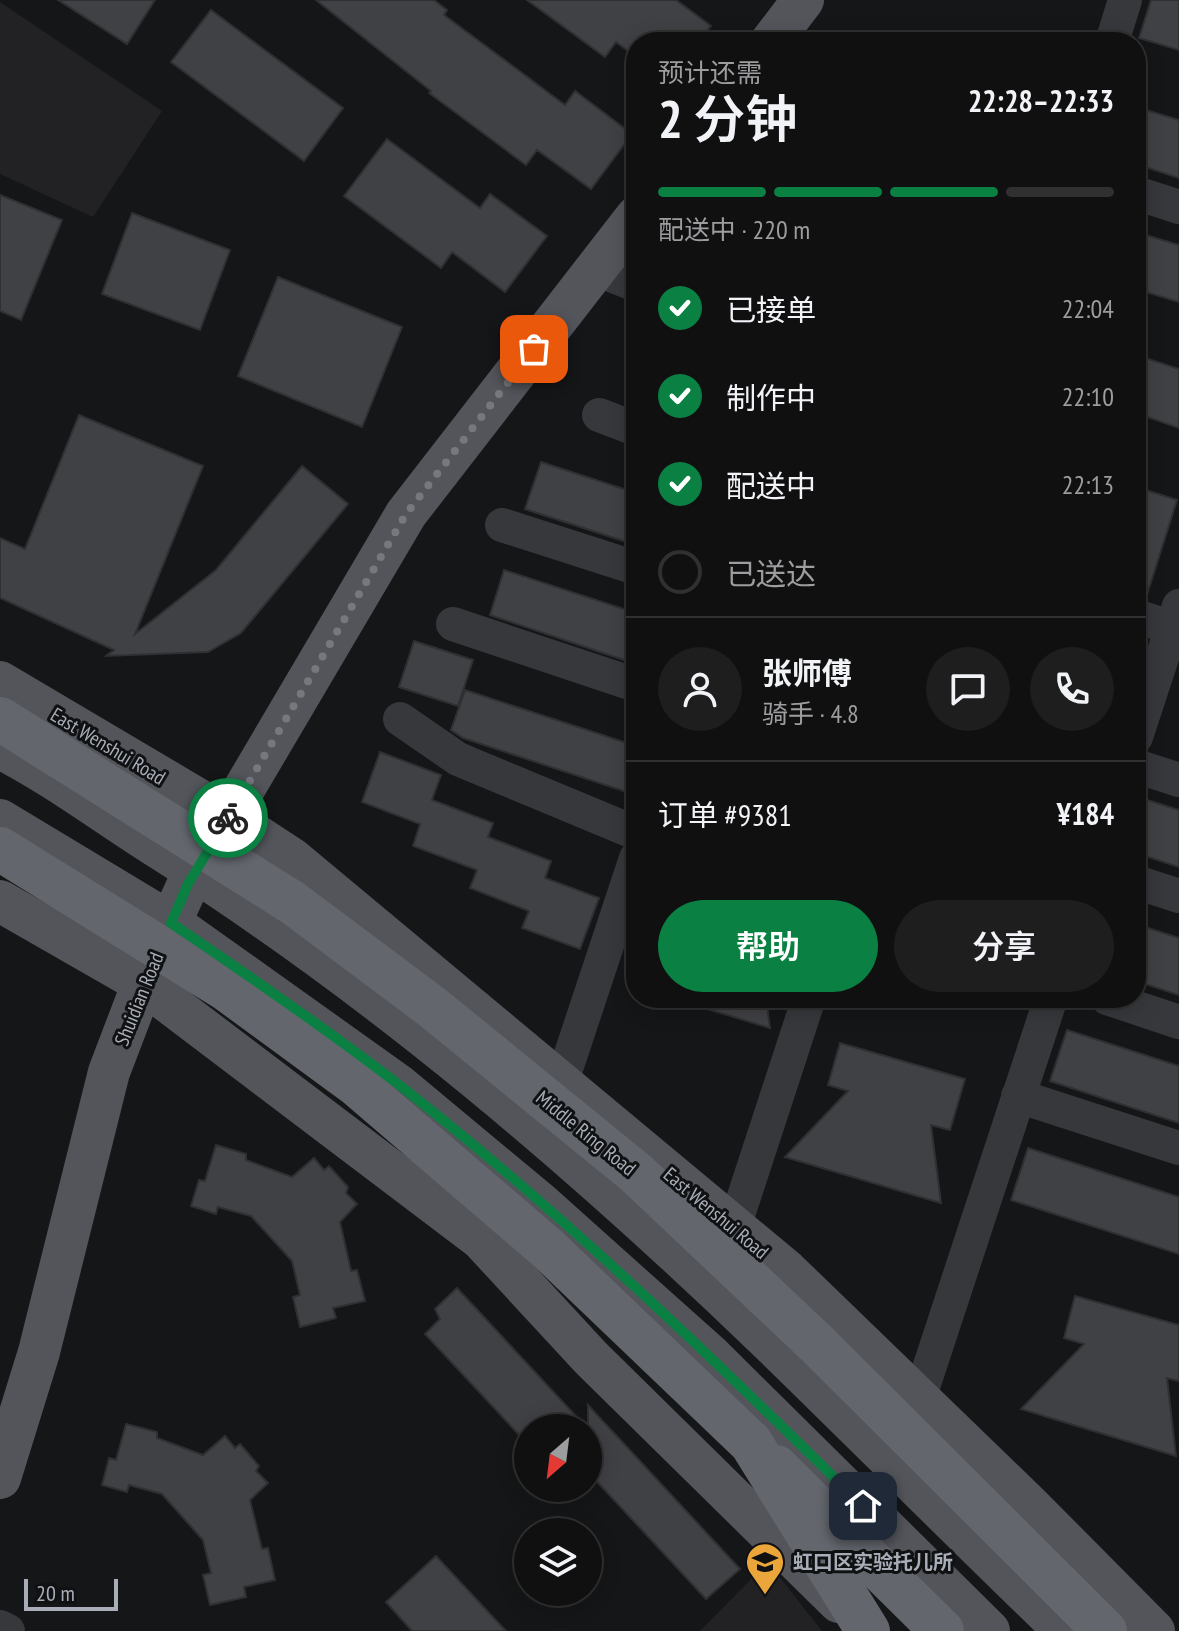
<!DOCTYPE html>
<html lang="zh">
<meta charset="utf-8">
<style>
:root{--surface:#101011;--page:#1e1e1f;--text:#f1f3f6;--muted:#9c9d9f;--line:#303031;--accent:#0b8043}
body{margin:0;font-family:"PT Sans Narrow","Noto Sans SC",sans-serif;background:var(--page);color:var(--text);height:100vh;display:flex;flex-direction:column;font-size:30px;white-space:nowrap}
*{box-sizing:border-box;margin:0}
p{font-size:26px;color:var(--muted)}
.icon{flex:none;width:44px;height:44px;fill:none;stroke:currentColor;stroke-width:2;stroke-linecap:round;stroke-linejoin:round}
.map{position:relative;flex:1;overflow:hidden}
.details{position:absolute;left:626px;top:32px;width:520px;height:976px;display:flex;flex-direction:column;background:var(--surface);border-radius:32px;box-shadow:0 4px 20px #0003,0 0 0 2px var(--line)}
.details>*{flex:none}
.needle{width:52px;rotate:208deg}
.tools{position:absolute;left:514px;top:1414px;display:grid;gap:16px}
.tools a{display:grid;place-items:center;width:88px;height:88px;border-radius:50%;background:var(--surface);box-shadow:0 4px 20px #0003,0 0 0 2px var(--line);font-size:40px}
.scale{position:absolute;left:24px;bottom:20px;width:94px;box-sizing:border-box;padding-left:8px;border:4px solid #a8adb7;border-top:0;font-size:22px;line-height:28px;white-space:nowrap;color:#a8adb7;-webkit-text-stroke:6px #101112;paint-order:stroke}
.pin{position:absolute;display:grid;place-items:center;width:68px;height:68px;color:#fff;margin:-34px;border-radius:16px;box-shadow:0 4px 12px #0006}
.courier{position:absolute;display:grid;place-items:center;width:80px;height:80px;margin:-40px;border:6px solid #0b8043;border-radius:50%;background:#fff;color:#222;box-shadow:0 2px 10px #0007}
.head em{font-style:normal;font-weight:600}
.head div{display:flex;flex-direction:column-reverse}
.head{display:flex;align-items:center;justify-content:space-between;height:136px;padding:0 32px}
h1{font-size:52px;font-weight:600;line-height:60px}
.bar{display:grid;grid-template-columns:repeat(4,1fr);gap:12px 8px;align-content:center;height:96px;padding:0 32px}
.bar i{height:10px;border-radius:6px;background:var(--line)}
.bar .active{background:var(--accent)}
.bar p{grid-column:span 4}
.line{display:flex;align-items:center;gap:20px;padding:0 32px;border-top:2px solid var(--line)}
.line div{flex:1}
.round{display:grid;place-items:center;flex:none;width:84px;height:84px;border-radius:42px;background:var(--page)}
ol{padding:0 32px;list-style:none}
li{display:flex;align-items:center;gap:24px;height:88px}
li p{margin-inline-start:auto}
li .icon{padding:8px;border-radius:50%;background:var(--accent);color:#fff;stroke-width:4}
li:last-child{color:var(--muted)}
li i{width:44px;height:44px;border:4px solid var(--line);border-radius:50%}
.cta{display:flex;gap:16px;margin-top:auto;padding:16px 32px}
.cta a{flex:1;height:92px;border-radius:48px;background:var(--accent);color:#fff;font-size:32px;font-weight:600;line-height:92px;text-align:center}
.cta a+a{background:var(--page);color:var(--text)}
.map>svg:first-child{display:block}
</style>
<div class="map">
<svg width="1179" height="1631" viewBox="0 0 1179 1631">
<rect width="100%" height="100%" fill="#151617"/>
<path fill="#222224" d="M0,2L162,111L93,217L0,174Z
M768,1562L822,1631H700Z"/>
<path fill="#404144" stroke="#303033" stroke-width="2" d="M58,0H155L127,44Z
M316,0H434L447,10L444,15L565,105L575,91L632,134L591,189L537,150L526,165L429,93L431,91Z
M527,0H676L711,26L698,42H636V57L616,42L605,57Z
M1151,0H1179V50L1139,38Z
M211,10L343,108L304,161L171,62Z
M1136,107L1179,120V178L1136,164Z
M387,139L480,208L490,194L547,236L505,292L452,252L441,268L344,196Z
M0,195L62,220L21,320L0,311Z
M132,213L230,250L200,330L102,294Z
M1136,232L1179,245V302L1136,289Z
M278,277L402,327L362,427L238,376Z
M1136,355L1179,369V428L1136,413Z
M79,415L203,466L135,634L216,570L302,466L348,504L241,633L208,652L106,656L114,650L0,598V538L25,549Z
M541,462L636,493V545L525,509Z
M1136,487L1177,500L1146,598L1136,597Z
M504,570L636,613V664L490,615Z
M414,641L473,660L458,706L399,687Z
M465,690L636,746V795L463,738L451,730Z
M380,752L441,775L432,800L493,823L488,837L551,861L545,878L599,898L580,949L522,928L529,911L470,888L477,870L413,846L420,824L362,802Z
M1141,798L1179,810V867L1136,853V814Z
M1136,924L1179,938V995L1136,981Z
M692,998H766L770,1028L691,1004Z
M1067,1030L1179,1066V1123L1050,1081Z
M840,1043L965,1079L950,1130L931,1125L941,1203L785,1157L848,1091L828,1085Z
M216,1145L246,1154V1160L292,1177L314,1158L324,1170L329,1166L348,1187L346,1193L357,1204L340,1222L351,1271L357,1270L365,1301L333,1308L336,1318L300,1327L293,1297L300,1295L292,1261L251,1216L218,1207L216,1214L191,1206L199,1180L205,1181Z
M1028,1148L1179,1197V1254L1011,1200Z
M457,1288L587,1428H528V1434L523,1439L425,1334L440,1319L435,1309Z
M1075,1296L1179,1325V1381L1167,1378L1176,1456L1021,1409L1084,1344L1064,1338Z
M588,1405L740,1569L706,1599L588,1472Z
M126,1424L157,1432V1438L203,1455L225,1436L235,1448L240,1444L259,1466L256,1471L268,1483L250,1500L262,1549L268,1548L275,1580L244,1587L246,1597L210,1605L203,1575L211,1573L203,1540L162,1494L129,1485L127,1492L102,1485L109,1458L116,1460Z
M436,1556L506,1631H412L386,1602Z"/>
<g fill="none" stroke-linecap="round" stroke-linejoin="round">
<path stroke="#37383c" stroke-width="34" d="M1112,42L1125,0
M1136,193L1179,207
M595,269L636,285
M599,415L636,429
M502,525L636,568
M1136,616L1179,630
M453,624L636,685
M400,719L458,759L636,833
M1136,737L1179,606
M1136,766L1179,780
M1136,882L1179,896
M1107,998L1179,1022
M561,1084L636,858
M1018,1096L1179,1148
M734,1227L809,998
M919,1399L1051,998
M0,1627L8,1631"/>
<path stroke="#53555b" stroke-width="42" d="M771,42L803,0
M0,682L228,817L291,858L787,1271L1029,1505L1154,1631
M0,748C57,777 110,818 165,852C381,989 582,1161 766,1338C866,1435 964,1534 1065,1631
M0,820L171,923L397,1084L540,1203L711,1356L989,1631
M0,901L143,983L481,1239L591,1358L839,1602
M0,1478L39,1352L109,1072L143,983L188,884L406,514L636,217"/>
<path stroke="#63666d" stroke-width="44" d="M776,1467L942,1631"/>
<path stroke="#63666d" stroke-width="44" d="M0,719L293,903L432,1007L636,1173L817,1344L1105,1631
M0,849L226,989L357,1085L547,1248L751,1443L868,1631"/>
</g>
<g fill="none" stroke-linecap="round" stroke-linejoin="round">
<path stroke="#75787f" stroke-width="8" stroke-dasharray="0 14.4" d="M228,818L406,514L534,349"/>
<path stroke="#0b8043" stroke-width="10" d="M228,818L188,884L171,923C248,975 325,1028 398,1084C563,1213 714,1359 863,1506"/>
</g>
<defs>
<symbol id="school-pin" viewBox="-11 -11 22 30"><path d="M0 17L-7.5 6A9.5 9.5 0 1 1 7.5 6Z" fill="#eaa63b" stroke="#101112"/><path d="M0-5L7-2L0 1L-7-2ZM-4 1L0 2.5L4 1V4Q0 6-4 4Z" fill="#111"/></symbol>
</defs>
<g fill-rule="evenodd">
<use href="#school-pin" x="743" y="1540" width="44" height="60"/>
</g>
<g text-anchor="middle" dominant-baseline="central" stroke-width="6" stroke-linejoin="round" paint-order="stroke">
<g font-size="20" fill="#a8adb7" stroke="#101112">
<text transform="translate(108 746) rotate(31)">East Wenshui Road</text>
<text transform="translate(139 999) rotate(-68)">Shuidian Road</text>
<text transform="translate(586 1133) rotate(39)">Middle Ring Road</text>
<text transform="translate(716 1213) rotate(40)">East Wenshui Road</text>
</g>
<g font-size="20" font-weight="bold" fill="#a8adb7" stroke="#101112" text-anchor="start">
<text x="793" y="1562">虹口区实验托儿所</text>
</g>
</g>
</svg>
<div class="tools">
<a><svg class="needle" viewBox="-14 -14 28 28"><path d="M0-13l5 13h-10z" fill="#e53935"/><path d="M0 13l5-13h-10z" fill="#9c9d9f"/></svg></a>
<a><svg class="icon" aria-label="layers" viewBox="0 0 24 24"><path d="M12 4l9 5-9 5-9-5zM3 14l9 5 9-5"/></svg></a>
</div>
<div class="scale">20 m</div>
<div class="pin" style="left:534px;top:349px;background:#ea580c"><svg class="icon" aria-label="bag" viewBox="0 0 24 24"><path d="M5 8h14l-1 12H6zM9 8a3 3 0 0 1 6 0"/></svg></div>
<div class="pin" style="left:863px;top:1506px;background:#1f2937"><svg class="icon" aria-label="home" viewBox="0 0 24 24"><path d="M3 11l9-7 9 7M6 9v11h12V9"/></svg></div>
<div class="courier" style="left:228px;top:818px"><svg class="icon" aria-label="bike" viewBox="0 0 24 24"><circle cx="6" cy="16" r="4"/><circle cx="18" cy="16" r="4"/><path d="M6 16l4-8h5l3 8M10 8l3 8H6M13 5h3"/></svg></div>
<section class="details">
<div class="head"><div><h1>2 分钟</h1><p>预计还需</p></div><em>22:28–22:33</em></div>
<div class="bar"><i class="active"></i><i class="active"></i><i class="active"></i><i></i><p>配送中 · 220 m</p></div>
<ol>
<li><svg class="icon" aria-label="check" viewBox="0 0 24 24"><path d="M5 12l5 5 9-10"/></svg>已接单<p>22:04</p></li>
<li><svg class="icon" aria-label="check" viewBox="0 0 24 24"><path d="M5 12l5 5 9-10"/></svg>制作中<p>22:10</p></li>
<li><svg class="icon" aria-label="check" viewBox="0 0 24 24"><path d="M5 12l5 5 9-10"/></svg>配送中<p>22:13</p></li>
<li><i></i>已送达</li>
</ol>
<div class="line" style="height:144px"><a class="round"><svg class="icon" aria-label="person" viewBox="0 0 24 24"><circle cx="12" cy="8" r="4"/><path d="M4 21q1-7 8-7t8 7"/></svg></a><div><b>张师傅</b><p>骑手 · 4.8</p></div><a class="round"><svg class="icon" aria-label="chat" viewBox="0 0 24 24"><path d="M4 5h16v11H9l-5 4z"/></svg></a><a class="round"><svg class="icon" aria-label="phone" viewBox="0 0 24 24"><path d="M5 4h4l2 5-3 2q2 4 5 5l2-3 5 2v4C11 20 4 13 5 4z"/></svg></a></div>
<div class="line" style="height:104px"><div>订单 #9381</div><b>¥184</b></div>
<div class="cta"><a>帮助</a><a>分享</a></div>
</section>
</div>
